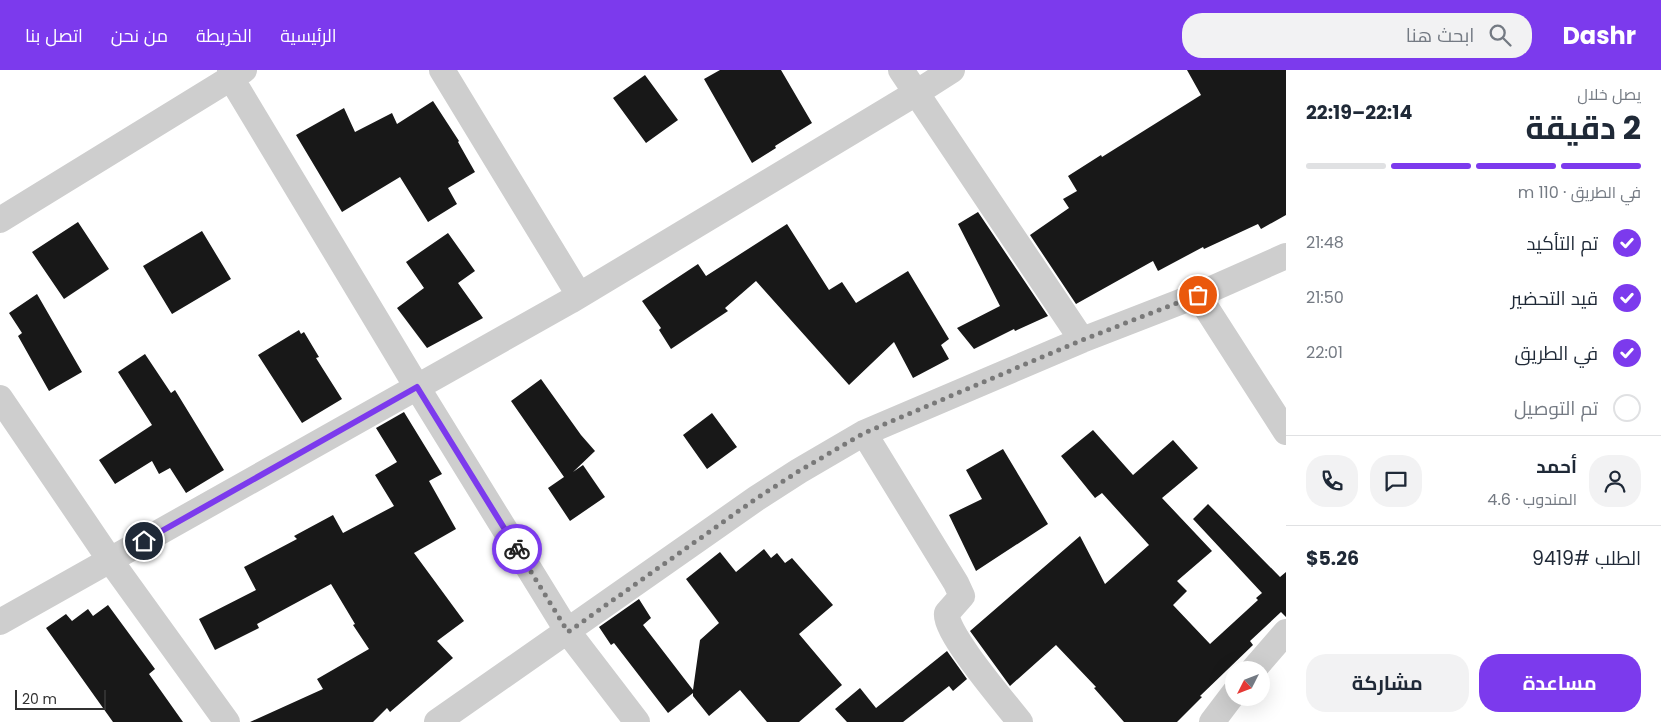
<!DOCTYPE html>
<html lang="ar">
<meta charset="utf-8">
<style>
:root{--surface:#fff;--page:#f2f2f3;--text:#1f2937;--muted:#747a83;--line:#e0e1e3;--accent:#7c3aed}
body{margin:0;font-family:Poppins,Cairo,sans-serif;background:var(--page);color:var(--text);direction:rtl;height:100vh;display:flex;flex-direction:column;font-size:19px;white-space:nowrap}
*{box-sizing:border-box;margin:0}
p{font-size:16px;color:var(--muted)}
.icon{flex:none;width:28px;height:28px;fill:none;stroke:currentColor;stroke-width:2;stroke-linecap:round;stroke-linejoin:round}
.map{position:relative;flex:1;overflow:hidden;direction:ltr}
.side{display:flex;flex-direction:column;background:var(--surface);width:375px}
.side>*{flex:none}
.needle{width:32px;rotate:228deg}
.buttons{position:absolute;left:1225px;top:591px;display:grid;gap:10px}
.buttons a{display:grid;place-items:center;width:45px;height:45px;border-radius:50%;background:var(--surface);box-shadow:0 5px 20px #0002;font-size:25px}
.scale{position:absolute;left:15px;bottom:12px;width:91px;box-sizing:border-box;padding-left:5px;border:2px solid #313131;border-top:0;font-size:14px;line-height:18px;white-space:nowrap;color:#313131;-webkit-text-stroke:4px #fff;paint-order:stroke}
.pin{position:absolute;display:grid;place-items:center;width:42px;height:42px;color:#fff;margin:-21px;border:2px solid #fff;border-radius:50%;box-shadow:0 1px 5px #0007}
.courier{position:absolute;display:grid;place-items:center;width:50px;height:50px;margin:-25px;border:4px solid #7c3aed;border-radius:50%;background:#fff;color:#222;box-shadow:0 1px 6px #0007}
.overview em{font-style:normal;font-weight:700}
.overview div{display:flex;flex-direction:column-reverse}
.overview{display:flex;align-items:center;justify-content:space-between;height:85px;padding:0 20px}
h1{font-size:32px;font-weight:700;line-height:38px}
.bar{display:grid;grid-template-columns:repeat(4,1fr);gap:8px 5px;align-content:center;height:60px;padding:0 20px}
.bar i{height:6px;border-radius:4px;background:var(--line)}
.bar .on{background:var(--accent)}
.bar p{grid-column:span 4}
.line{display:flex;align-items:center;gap:12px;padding:0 20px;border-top:1px solid var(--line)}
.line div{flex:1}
.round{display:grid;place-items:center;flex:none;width:52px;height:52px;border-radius:20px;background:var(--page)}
ol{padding:0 20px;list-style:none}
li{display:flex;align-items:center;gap:15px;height:55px}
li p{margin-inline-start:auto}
li .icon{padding:5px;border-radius:50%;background:var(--accent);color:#fff;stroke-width:4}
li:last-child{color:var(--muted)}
li i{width:28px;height:28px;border:2px solid var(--line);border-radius:50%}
.cta{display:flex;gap:10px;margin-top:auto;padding:10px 20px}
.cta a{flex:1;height:58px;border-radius:20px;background:var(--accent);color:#fff;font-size:20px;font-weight:700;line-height:58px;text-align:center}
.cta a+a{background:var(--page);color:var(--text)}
header{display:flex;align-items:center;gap:30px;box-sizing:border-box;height:70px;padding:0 25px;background:var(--accent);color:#fff}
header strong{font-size:24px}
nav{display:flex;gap:28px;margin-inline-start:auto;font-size:18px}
.search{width:350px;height:45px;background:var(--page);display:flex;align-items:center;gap:12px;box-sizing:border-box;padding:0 18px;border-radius:20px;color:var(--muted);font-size:19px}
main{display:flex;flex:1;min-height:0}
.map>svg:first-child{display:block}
</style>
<header>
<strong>Dashr</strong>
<div class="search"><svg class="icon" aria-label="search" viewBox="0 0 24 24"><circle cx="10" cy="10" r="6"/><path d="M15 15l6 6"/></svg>ابحث هنا</div>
<nav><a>الرئيسية</a><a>الخريطة</a><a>من نحن</a><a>اتصل بنا</a></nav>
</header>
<main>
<section class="side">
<div class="overview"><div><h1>2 دقيقة</h1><p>يصل خلال</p></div><em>22:14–22:19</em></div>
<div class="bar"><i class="on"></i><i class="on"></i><i class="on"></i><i></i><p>في الطريق · 110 m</p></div>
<ol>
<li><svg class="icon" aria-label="check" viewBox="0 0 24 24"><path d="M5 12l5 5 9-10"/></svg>تم التأكيد<p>21:48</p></li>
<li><svg class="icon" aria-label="check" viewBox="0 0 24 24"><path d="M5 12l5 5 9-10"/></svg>قيد التحضير<p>21:50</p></li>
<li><svg class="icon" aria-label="check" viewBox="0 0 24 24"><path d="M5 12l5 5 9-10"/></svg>في الطريق<p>22:01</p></li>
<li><i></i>تم التوصيل</li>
</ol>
<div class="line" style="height:90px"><a class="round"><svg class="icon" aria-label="person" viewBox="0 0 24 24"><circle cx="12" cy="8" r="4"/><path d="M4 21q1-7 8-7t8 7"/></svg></a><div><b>أحمد</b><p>المندوب · 4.6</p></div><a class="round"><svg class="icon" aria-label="chat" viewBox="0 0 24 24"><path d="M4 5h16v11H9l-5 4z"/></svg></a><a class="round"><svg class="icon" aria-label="phone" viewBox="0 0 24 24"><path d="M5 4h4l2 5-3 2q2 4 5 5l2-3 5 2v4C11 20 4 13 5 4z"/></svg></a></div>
<div class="line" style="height:65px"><div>الطلب #9419</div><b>$5.26</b></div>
<div class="cta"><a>مساعدة</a><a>مشاركة</a></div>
</section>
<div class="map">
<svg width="1286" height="652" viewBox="0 0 1286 652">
<rect width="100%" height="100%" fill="#fff"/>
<path fill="#181818" d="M720,0H781L812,53L775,76L776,78L752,93L704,9Z
M1187,0H1286V145L1261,159L1258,154L1204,179L1203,177L1158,201L1153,191L1076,234L1030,165L1069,138L1063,129L1077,121L1068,106L1101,85L1102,87L1201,25Z
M645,5L678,50L646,73L613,28Z
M433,31L459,71L458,72L475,102L448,118L457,134L428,152L400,107L342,142L296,65L344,38L355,62L392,43L397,54Z
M978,142L1048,246L1015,261L1014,259L974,279L957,258L1000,236L958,154Z
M78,152L109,199L64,229L32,182Z
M787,154L829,220L842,212L856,233L908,201L949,269L941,275L949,289L913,308L894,272L849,315L756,211L725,238L728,241L671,279L659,260L661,258L642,231L698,194L706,206Z
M202,161L231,209L172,244L143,196Z
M448,163L475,201L458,213L483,248L427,278L397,238L424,218L406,192Z
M37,224L82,302L49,321L18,266L22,263L9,243Z
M299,260L301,264L304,262L319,287L316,288L342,329L302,353L258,285Z
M145,284L171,323L175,320L224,400L186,423L170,398L159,404L152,391L115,414L99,390L152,355L118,302Z
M541,309L581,365L595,381L573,402L583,395L605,427L570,451L548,418L564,407L511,331Z
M404,342L442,404L429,411L456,459L414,483L464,551L437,571L453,588L390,642L387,638L373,652H250L323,619L317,609L369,579L353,555L355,554L331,514L257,554L259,558L215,580L199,549L256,520L244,497L297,469L294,466L333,445L343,463L394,436L375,405L397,392L376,358Z
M712,343L737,377L707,399L683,365Z
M1093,360L1133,405L1173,370L1198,398L1162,428L1212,481L1177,511L1187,521L1173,535L1210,574L1258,530L1256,528L1262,523L1193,449L1208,434L1280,507L1286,502V547L1281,542L1250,571L1253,575L1200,626L1202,627L1177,652H1124L1094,618L1096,617L1056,575L1010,616L970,561L1080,466L1105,514L1149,475L1102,423L1095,428L1061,386Z
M1003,379L1048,454L976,501L949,445L982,429L966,400Z
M764,479L771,488L777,483L785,493L792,488L833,535L799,564L842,615L799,652H767L740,620L709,646L693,626V623L668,643L614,573L611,575L599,557L639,529L651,548L643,555L693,620L700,570L719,553L686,509L720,482L736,502Z
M108,535L155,599L149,604L183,652H113L46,558L66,544L72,551L88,539L93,546Z
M947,581L967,609L953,621L949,616L903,652H847L835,639L860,618L876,638Z"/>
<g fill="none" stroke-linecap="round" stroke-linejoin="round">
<path stroke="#cecece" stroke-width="26" d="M230,0L231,8L417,317L568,562L637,652
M442,0L579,225
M901,0L1082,270
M0,150L244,0
M1198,225L1286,362
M0,328L110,490L227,652
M864,363L956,513L962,526L947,543C943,561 1006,634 1020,652
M0,552L570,231L916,23L952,0
M1253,600L1286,562
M437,652L757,428L799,401L864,363L1082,270L1198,225L1286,186
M1212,652L1234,623"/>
</g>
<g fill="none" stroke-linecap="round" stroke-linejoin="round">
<path stroke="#797979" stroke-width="5" stroke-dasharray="0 9" d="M517,479L568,562L757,428L799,401L864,363L1082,270L1198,225"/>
<path stroke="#7c3aed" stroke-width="6" d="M144,471L417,317L517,479"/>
</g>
</svg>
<div class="buttons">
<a><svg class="needle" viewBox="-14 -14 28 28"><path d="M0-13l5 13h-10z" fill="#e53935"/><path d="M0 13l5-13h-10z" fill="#747a83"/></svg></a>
</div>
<div class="scale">20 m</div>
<div class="pin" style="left:1198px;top:225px;background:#ea580c"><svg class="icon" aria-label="bag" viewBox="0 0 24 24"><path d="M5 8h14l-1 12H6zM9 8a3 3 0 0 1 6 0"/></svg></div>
<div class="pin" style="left:144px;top:471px;background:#1f2937"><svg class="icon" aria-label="home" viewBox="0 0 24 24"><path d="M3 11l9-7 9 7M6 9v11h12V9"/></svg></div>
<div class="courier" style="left:517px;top:479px"><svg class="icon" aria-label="bike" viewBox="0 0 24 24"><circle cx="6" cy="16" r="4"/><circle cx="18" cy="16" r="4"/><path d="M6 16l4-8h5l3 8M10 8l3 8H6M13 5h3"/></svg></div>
</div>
</main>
